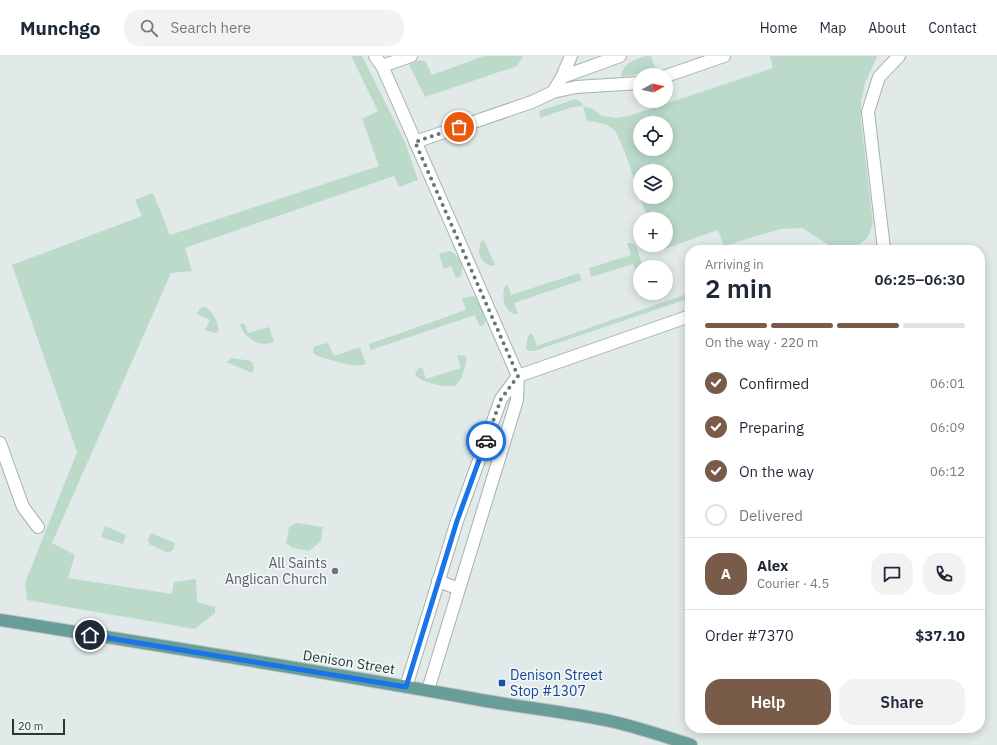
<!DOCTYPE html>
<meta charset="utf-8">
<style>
:root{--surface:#fff;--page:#f2f2f3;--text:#1f2937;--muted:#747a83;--line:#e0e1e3;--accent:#795b4a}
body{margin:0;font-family:"IBM Plex Sans",sans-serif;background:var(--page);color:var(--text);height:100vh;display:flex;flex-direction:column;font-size:15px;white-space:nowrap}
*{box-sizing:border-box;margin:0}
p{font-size:13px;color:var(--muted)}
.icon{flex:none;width:22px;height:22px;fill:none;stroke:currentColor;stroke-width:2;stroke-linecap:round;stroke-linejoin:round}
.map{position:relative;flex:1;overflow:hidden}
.details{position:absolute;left:685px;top:189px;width:300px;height:488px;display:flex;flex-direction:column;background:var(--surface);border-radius:16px;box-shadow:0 2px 10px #0003}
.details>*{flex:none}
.needle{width:26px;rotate:82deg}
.fabs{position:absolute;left:633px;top:12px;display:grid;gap:8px}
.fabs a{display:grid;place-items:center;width:40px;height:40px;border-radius:50%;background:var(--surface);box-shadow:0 2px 10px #0003;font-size:20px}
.scale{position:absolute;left:12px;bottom:10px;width:53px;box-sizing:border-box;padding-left:4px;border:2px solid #233a37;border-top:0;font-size:11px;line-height:14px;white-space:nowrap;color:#233a37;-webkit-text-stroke:3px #f1f7f5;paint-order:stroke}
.pin{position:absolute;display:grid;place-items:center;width:34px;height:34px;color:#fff;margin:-17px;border:2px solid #fff;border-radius:50%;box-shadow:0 1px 4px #0007}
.courier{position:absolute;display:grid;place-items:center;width:40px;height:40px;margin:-20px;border:3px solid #1a73e8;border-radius:50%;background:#fff;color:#222;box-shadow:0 1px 5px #0007}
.head em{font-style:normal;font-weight:600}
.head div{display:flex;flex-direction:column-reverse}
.head{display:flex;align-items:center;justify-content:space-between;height:68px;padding:0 20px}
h1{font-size:26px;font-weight:600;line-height:30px}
.bar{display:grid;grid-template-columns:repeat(4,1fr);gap:6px 4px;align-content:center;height:48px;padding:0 20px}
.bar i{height:5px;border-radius:3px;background:var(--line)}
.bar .selected{background:var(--accent)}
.bar p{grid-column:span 4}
.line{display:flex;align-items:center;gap:10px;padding:0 20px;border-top:1px solid var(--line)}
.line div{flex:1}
.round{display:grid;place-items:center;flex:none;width:42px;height:42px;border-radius:16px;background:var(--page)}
ol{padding:0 20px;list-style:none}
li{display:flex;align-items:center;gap:12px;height:44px}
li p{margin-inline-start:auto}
li .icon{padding:4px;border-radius:50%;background:var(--accent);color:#fff;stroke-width:4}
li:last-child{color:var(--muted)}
li i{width:22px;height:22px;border:2px solid var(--line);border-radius:50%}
.cta{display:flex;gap:8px;margin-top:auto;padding:8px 20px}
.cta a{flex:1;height:46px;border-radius:16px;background:var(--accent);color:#fff;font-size:16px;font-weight:600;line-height:46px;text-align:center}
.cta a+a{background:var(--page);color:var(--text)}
header{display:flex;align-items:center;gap:24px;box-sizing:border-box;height:56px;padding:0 20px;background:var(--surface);border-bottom:1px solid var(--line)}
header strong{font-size:19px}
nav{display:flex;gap:22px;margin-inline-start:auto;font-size:14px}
.search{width:280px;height:36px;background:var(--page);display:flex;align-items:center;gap:10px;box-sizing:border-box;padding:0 14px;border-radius:16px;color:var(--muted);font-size:15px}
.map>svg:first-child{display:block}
</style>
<header>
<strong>Munchgo</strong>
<div class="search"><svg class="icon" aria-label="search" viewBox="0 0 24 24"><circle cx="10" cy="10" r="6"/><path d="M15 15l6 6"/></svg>Search here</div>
<nav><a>Home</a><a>Map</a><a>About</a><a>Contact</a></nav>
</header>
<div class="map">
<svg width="997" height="689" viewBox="0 0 997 689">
<rect width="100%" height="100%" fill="#e1eae8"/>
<path fill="#bbdac9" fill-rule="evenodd" d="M351,0H362L405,86L418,124L399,131L394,120L185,192L192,215L171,217L52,487L75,499L68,522L172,538L174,526L196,523L197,546L215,551V557L195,573L27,544L25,527L77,396L12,209L142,160L135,144L153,137L170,179L379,110L362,63L378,55Z
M484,0H523L517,10L425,41L409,9C414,4 418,4 425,5L432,19Z
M646,0H651L656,14L651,16L621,21C623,7 633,4 646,0Z
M770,0H876L877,1L865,27L861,46V64L873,167L868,181L860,188L842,193L834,192L802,172L780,173L724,190L718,174L659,195L657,189H666V163H648L640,141H666V115H640V141C635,127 622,82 613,73C606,67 596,66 587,65L583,50L572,51L540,62L539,55L576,43L581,46L583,50L593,53L602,60L616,62L629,60L773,12ZM640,67H666V93H640Z
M484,184L495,209L491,210C479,205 477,197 481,185Z
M627,187H632L636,190L643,211H640V218L637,219L633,208L591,221L589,212L631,199Z
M449,195C460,198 465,211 460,221L456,222L451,210L444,213L439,198Z
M579,217L582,224L514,247L518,258C504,259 501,239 505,230L508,229L511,239Z
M690,237V242L534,295H529L526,293L528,280L532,277L537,290Z
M474,240C483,247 486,257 485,268L480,271L475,259L371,294L369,288L466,254L462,242Z
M205,251C213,255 220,268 218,276L215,277L205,274L210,264L197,258L200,252Z
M244,267L248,277L269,271L274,286C261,292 243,282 240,268Z
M328,287L334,300L360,291L366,308C356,313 328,303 317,300L313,297V293L315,290Z
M457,299L465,300L467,303L461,323L455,330C445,331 419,327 415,318L418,313L422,311L426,323L461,312Z
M232,302L251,305L254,311L252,317L226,306Z
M297,467L323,471L321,485L309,495L293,492L286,487L289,471Z
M105,470L126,479L123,488L101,481Z
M151,477L175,487L173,494L168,497L149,488L148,484Z"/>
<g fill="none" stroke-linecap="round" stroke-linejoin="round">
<defs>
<path id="minor" d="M375,0L382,10L391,30L518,320L517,344L428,634
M382,10L411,0
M666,20L724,0
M562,21L620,0
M553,36L576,31L640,27
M415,86L532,46L553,36L562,21L571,0
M880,194L884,193L868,56L879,21L899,0
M0,387L23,451L38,471
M438,525L459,533
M406,631L457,465L501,343L518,320L690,260"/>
<path id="major" d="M0,564C157,589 314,614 470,642C516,651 563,655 610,665C637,671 664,680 691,689"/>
</defs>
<use href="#minor" stroke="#a4b2af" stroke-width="14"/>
<use href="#major" stroke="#bdc4c3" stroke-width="14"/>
<use href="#minor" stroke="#fff" stroke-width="12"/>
<use href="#major" stroke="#689d98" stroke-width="12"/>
</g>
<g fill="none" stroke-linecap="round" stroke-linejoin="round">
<path stroke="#667875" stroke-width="4" stroke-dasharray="0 7.2" d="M459,71L415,86L518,320L501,343L486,385"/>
<path stroke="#1a73e8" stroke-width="5" d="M90,579L406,631L457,465L486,385"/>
</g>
<circle fill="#6b7280" stroke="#f1f7f5" stroke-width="1.5" cx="335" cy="515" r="4"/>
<rect fill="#1a4fb4" stroke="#f1f7f5" stroke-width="1.5" x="498" y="623" width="8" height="8" rx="2"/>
<g text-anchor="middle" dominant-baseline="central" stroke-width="3.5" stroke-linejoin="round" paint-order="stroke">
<g font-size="14" fill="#5b616d" stroke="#f1f7f5" text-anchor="end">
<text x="327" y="507">All Saints<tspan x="327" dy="16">Anglican Church</tspan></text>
</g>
<g font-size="14" fill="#233a37" stroke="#f1f7f5">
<text transform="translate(349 606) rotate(9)">Denison Street</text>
</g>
<g font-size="14" fill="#164399" stroke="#f1f7f5" text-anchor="start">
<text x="510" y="619">Denison Street<tspan x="510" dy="16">Stop #1307</tspan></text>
</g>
</g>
</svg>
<div class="fabs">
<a><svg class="needle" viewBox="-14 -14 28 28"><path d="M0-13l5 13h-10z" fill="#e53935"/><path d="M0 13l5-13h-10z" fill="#747a83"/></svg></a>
<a><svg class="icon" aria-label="locate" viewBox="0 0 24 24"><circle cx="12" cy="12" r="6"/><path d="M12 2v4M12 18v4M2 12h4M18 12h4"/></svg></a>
<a><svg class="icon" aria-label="layers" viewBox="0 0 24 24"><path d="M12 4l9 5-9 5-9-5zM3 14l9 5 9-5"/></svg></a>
<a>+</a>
<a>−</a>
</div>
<div class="scale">20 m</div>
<div class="pin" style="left:459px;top:71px;background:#ea580c"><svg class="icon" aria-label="bag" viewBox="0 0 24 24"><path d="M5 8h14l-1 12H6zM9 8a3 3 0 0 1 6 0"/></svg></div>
<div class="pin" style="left:90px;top:579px;background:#1f2937"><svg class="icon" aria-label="home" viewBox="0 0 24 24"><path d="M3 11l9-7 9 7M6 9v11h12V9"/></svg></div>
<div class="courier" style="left:486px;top:385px"><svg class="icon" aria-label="car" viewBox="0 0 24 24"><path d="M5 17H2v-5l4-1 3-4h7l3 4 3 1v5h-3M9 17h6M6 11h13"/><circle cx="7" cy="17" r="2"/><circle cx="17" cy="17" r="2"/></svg></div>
<section class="details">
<div class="head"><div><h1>2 min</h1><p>Arriving in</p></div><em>06:25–06:30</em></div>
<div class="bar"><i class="selected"></i><i class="selected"></i><i class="selected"></i><i></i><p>On the way · 220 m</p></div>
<ol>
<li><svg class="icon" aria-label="check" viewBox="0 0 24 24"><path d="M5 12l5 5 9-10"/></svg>Confirmed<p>06:01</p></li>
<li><svg class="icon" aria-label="check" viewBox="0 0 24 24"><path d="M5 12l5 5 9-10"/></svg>Preparing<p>06:09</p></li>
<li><svg class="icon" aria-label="check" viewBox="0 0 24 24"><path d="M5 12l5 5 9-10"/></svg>On the way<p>06:12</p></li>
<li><i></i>Delivered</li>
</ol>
<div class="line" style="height:72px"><b class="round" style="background:var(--accent);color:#fff">A</b><div><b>Alex</b><p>Courier · 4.5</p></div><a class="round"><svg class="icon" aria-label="chat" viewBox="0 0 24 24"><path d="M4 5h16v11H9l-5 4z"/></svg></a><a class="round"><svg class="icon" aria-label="phone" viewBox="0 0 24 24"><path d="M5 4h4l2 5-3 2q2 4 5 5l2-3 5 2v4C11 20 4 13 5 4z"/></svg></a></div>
<div class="line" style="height:52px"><div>Order #7370</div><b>$37.10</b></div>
<div class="cta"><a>Help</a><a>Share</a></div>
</section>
</div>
